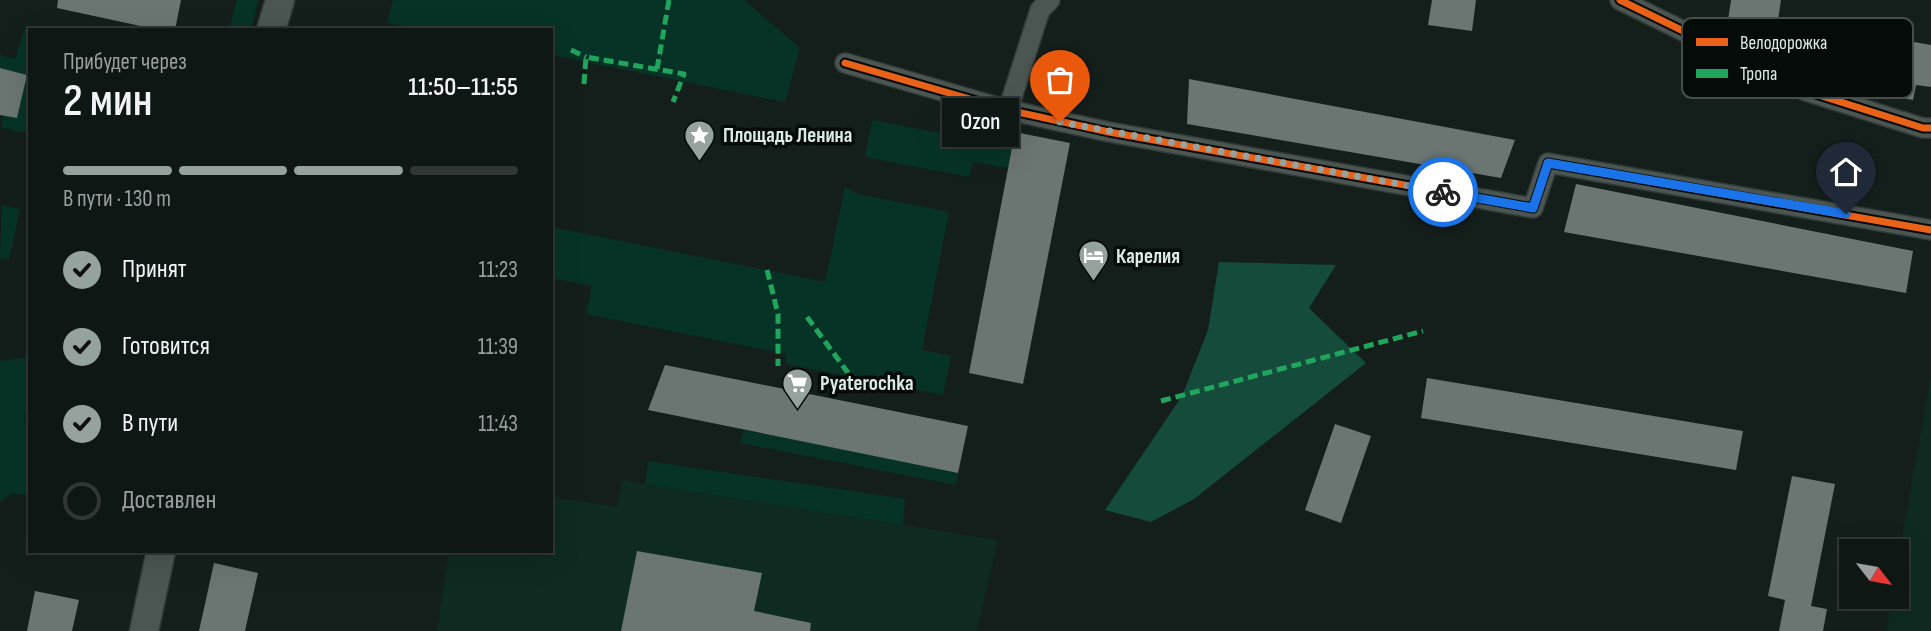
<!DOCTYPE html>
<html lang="ru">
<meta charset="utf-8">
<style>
:root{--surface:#0f1714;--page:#18201d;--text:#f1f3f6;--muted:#9b9fa0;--line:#2f3634;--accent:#96a29e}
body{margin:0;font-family:"Sofia Sans Condensed",sans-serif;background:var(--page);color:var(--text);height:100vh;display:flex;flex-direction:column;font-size:26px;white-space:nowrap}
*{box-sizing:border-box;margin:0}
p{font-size:23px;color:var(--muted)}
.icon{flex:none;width:38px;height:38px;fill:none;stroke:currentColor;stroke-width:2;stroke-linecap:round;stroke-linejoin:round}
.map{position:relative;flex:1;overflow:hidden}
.drawer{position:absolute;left:28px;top:28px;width:525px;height:525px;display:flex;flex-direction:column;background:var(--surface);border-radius:0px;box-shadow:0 7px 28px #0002,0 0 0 2px var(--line)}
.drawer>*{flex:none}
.needle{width:46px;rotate:121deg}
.buttons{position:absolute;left:1839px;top:539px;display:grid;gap:14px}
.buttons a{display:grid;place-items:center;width:70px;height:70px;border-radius:0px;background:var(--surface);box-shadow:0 7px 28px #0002,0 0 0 2px var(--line);font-size:35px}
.pin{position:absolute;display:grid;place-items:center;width:60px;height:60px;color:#fff;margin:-72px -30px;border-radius:50% 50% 50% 0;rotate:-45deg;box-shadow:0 0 7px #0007}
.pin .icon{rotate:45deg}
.courier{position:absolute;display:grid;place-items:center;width:70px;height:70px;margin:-35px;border:5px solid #1a73e8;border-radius:50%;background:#fff;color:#222;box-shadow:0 2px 9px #0007}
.bubble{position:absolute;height:49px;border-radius:0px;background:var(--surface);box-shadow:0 7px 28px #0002,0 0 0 2px var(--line);font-size:23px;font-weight:600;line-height:49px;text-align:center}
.headline em{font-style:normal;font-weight:600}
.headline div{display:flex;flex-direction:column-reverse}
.headline{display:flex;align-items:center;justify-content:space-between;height:119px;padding:0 35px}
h1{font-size:46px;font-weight:600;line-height:52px}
.bar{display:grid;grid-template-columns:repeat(4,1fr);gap:10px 7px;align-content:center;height:84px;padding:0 35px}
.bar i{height:9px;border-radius:5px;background:var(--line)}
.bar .current{background:var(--accent)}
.bar p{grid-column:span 4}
ol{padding:0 35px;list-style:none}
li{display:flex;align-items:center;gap:21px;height:77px}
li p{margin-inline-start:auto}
li .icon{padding:7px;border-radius:50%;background:var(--accent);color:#111;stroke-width:4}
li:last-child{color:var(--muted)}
li i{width:38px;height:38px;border:4px solid var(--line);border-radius:50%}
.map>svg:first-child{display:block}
</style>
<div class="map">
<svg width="1931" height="631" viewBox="0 0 1931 631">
<rect width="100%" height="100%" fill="#141f1b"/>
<path fill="#0e2a21" d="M1931,374V631H1886L1892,597H1897V566Z
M622,480L998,540L977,631H437L449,551H551V497L617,507Z"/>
<path fill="#073326" d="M237,0H258L251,30H229Z
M393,0H744L800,48L785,102L551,55V30H422L387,23Z
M33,28L45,30H30V130L19,132L1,127L3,115L17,118L27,75L0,68V55L15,59L24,30Z
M872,120L1013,147L1009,168L973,162L969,177L865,157Z
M845,187L858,194L949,212L922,350L951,356L943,395L786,364V354L586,314L592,286L551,278V227L825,282Z
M2,205L20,209L9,260L0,258Z
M30,357V395L24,422L30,424V480L26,495L12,493L0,502V361Z
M744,430L958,473L956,485L740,443Z
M648,461L905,499L903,525L645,484Z"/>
<path fill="#144b3b" d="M1219,262L1336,265L1309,308L1366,363L1194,499L1151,522L1105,510L1182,396L1208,330Z"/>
<path fill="#6b7571" d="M58,0H181L175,30H159L57,8Z
M1432,0H1476L1472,31L1428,25Z
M1731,0H1781L1776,34L1727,27Z
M1886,37L1931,45V87L1916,85L1913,100L1876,93Z
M0,68L27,75L17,118L0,115Z
M1189,79L1515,140L1501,178L1187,124Z
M1015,132L1070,143L1023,384L969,373Z
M1576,184L1913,251L1906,293L1564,232Z
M665,365L968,426L958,473L648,410Z
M1427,378L1743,431L1736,470L1421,418Z
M1335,424L1371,436L1341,523L1305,510Z
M1792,476L1835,484L1811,606L1827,609L1823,631H1779L1785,600L1768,596Z
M637,551L762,573L754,611L811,623L810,631H621Z
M214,563L258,573L245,631H199Z
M35,591L79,600L72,631H27Z"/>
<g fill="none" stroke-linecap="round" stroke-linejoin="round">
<defs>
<path id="street" d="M1620,0L1806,91L1923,128H1931
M845,63L1008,110L1109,132L1533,208L1548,163L1931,230
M1008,110L1040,10L1050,0"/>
<path id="secondary" d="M271,30L280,0
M144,631L161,551"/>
</defs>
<use href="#street" stroke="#313a36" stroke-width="22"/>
<use href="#secondary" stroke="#313a36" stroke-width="31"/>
<use href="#street" stroke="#4b5551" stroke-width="19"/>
<use href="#secondary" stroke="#4b5551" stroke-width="28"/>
<path stroke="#20a55d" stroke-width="5" stroke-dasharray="10 5" stroke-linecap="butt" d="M571,50L586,57
M657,69L669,0
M584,84L586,57L684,74L673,102
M767,270L778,314V366
M807,317L854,381
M1161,401L1423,331"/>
<defs>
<path id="cycleway" d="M1620,0L1806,91L1923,128H1931
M845,63L1008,110L1109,132L1533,208L1548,163L1931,230"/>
</defs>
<use href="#cycleway" stroke="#040b08" stroke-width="11"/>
<use href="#cycleway" stroke="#ea6118" stroke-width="7"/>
</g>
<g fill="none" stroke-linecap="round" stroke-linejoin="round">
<path stroke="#96a29e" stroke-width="7" stroke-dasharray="0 12.6" d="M1060,122L1443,192"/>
<path stroke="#1a73e8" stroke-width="9" d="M1443,192L1533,208L1548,163L1846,214"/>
</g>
<defs>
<symbol id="sight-pin" viewBox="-11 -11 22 30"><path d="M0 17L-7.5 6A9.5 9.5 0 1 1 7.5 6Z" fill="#96a29e" stroke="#040b08"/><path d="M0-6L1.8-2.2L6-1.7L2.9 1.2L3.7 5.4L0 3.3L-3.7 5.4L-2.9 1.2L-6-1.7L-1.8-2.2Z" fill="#fff"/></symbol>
<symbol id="hotel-pin" viewBox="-11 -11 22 30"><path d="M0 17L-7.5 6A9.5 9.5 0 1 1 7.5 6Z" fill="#96a29e" stroke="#040b08"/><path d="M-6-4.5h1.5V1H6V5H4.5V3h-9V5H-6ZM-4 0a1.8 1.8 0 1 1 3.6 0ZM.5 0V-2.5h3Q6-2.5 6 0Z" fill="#fff"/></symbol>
<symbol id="supermarket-pin" viewBox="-11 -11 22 30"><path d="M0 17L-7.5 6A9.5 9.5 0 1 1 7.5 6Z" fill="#96a29e" stroke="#040b08"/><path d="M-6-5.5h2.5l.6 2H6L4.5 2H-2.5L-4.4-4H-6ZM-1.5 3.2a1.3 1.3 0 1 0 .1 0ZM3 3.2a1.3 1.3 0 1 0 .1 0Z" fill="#fff"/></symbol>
</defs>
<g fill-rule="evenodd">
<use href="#sight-pin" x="682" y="118" width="35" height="47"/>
<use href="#hotel-pin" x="1076" y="238" width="35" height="47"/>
<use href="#supermarket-pin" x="780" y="366" width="35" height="47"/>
</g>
<g text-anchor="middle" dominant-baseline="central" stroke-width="7" stroke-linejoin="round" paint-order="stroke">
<g font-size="21" font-weight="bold" fill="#dce9e4" stroke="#040b08" text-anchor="start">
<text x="723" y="135">Площадь Ленина</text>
<text x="1116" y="256">Карелия</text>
<text x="820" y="383">Pyaterochka</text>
</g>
</g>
<rect x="1682" y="18" width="231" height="80" rx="10" fill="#040b08" stroke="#454e4a" stroke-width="2"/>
<rect x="1696" y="38" width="32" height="8" fill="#ea6118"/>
<rect x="1696" y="69" width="32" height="9" fill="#20a55d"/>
<g font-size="19" fill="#dce9e4">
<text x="1740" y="49">Велодорожка</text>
<text x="1740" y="80">Тропа</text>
</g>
</svg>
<div class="buttons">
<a><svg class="needle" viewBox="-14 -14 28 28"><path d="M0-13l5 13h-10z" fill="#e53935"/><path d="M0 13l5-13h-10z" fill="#9b9fa0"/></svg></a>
</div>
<div class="pin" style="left:1060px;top:122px;background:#ea580c"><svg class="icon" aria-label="bag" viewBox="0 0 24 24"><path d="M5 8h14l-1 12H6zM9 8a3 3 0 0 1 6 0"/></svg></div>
<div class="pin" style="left:1846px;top:214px;background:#1f2937"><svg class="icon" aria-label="home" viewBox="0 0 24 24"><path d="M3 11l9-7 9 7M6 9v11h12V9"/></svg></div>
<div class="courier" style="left:1443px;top:192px"><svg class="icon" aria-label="bike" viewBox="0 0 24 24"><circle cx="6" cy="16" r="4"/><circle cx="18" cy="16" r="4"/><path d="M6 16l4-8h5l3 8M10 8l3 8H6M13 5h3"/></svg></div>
<div class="bubble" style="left:942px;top:98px;width:77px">Ozon</div>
<section class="drawer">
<div class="headline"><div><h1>2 мин</h1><p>Прибудет через</p></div><em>11:50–11:55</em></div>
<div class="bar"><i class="current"></i><i class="current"></i><i class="current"></i><i></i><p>В пути · 130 m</p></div>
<ol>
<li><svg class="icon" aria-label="check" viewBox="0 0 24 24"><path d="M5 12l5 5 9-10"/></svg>Принят<p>11:23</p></li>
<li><svg class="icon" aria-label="check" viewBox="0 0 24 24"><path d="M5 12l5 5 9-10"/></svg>Готовится<p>11:39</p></li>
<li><svg class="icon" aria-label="check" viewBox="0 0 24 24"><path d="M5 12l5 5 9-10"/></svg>В пути<p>11:43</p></li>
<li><i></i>Доставлен</li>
</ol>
</section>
</div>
